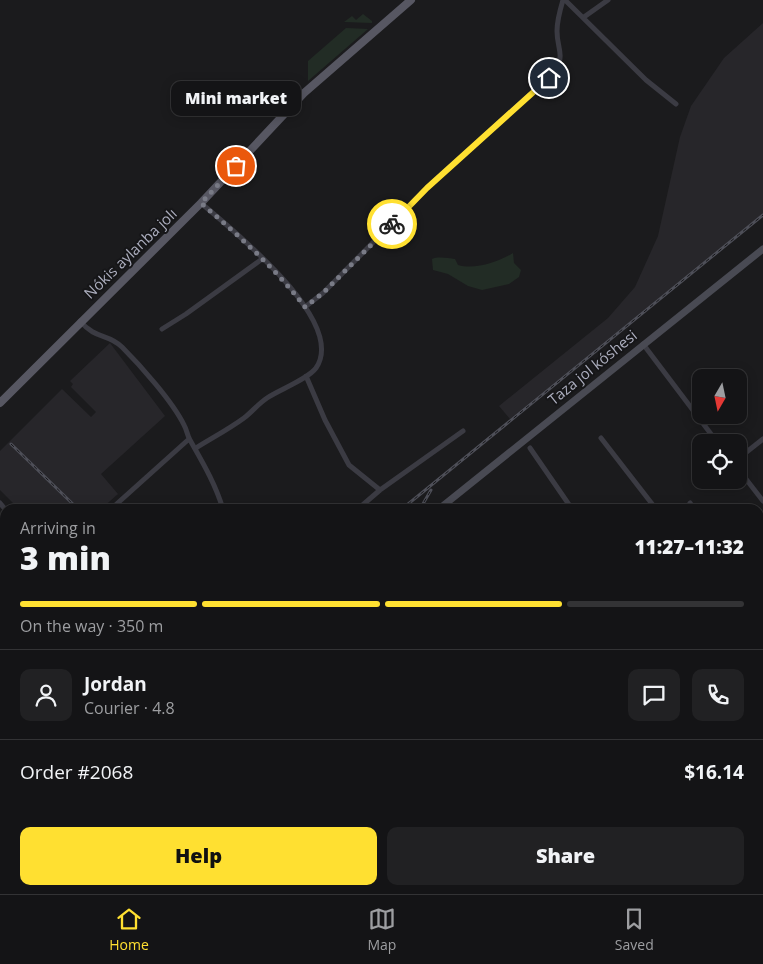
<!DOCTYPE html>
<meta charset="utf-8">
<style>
:root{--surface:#141416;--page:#212123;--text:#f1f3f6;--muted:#9d9ea1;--line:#333335;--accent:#ffe031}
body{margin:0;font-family:"Open Sans",sans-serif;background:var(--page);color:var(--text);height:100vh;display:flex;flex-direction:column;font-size:19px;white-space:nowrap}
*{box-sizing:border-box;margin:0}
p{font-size:16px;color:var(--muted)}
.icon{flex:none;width:28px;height:28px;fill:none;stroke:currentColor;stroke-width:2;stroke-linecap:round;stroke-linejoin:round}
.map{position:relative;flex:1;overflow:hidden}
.side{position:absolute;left:0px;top:504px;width:764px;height:391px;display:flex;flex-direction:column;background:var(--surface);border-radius:15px 15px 0 0;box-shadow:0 2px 12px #0003,0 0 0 1px var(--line)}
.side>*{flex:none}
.needle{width:32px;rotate:189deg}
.fabs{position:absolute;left:692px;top:369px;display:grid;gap:10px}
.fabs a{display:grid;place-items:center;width:55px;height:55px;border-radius:10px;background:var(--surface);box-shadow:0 2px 12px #0003,0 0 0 1px var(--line);font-size:25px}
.pin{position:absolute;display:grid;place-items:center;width:42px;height:42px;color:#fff;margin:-21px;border:2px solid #fff;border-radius:50%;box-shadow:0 1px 5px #0007}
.courier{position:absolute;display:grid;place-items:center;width:50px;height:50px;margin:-25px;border:4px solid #ffe031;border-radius:50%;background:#fff;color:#222;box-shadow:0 1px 6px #0007}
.bubble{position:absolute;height:35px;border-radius:10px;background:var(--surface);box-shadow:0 2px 12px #0003,0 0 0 1px var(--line);font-size:16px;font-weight:800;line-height:35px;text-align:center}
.summary em{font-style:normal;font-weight:800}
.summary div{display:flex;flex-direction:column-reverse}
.summary{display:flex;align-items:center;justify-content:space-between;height:85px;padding:0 20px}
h1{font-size:32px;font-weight:800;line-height:38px}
.bar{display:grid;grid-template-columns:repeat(4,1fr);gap:8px 5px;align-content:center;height:60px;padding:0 20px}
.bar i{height:6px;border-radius:4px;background:var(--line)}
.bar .on{background:var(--accent)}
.bar p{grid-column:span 4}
.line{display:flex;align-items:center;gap:12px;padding:0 20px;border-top:1px solid var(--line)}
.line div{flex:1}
.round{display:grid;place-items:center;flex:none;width:52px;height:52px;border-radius:10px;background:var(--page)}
.cta{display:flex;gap:10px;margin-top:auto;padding:10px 20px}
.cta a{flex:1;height:58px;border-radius:10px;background:var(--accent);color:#111;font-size:20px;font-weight:800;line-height:58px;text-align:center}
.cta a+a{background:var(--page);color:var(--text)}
.tab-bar{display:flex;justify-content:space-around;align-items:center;height:70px;border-top:1px solid var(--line);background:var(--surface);font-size:14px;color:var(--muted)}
.tab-bar a{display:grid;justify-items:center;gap:2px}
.tab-bar .on{color:var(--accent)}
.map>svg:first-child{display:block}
</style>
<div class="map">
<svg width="763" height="894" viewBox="0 0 763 894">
<rect width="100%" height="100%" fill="#1b1b1d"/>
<path fill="#27262a" d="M763,23V214L510,419L499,406L608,318L635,287L658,236L680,137L691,106L724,58Z
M110,343L165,416L101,474L118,494L101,509H19L0,490V451L62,389L91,417L96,412L71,387L73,384L70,381Z
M763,635V746L762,747L759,743V638Z
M569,890H620L624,894H573Z"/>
<path fill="#222c25" d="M363,14L372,21V23L344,22L352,16L356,20Z
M346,28L368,29L308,81V61Z
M513,253L514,263L521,270L519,277L509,284L482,290L468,286L448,274L433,270L432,259C438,256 448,258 455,259L458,265C475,270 498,262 513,253Z
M39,890H208V894H27Z
M230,890H343L346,894H229Z"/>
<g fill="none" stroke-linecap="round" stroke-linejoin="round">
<path stroke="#3b3b43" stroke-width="5" d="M565,0L646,80L676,104
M584,17L608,0
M305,307L323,293L427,188L557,70C564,52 557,48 557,31C557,20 560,10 563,0
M80,321C96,340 108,333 122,347C140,365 173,402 184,425C187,430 187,435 190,440C203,463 215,483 223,509
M162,329L186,314L262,259
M643,344L717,442
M306,376L325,420L349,465L380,490
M601,438L656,509
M196,448C212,438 229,429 244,418C252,412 258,404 267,398C279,390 308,379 316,368C348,321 232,230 201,203
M530,448L572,509
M739,458L763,439
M739,470L763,501
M0,503L5,509
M690,503L694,509
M111,509L189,439
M358,509L380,490L463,431
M0,582L5,580
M759,586L763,592
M0,657L5,663
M759,753L763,758
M759,799L763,795
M759,820L763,825
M759,886L763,892
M542,890L545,894"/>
<path stroke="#494a53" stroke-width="7" d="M439,509L763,249
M759,626L763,623
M665,890L668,894"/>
<path stroke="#575762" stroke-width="8" d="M0,403L201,203L304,93L411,0"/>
<defs>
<path id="rail" d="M11,444L78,509
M402,509L763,215
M420,509L431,490
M0,798L5,796
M629,890L632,894
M216,894L217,890"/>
</defs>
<use href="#rail" stroke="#4e4f58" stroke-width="3"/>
<use href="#rail" stroke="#161618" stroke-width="1" stroke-dasharray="4" stroke-linecap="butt"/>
</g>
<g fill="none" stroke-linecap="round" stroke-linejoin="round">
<path stroke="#797b86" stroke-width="5" stroke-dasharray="0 9" d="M236,166L201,203C238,235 275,268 305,307L323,293L392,224"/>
<path stroke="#ffe031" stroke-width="6" d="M392,224L427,188L549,78"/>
</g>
<g text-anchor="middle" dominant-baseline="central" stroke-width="4" stroke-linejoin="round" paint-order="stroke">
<g font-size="15" fill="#acaebe" stroke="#161618">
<text transform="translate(130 253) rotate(-44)">Nókis aylanba jolı</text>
<text transform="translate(592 367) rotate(-39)">Taza jol kóshesi</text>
</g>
</g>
</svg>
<div class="fabs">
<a><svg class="needle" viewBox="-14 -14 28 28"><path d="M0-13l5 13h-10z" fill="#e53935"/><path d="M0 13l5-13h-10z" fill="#9d9ea1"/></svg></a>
<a><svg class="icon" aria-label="locate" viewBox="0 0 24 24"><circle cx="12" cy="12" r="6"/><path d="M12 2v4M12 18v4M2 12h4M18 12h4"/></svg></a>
</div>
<div class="pin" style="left:236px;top:166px;background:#ea580c"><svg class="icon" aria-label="bag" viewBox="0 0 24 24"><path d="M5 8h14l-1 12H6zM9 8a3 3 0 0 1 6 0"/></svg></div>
<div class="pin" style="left:549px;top:78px;background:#1f2937"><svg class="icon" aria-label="home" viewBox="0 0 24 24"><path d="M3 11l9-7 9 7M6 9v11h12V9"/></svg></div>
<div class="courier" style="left:392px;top:224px"><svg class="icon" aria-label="bike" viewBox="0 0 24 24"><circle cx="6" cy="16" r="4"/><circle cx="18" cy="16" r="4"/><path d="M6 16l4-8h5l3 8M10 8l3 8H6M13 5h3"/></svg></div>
<div class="bubble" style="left:171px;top:81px;width:130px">Mini market</div>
<section class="side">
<div class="summary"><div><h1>3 min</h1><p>Arriving in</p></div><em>11:27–11:32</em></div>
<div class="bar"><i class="on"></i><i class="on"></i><i class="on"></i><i></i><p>On the way · 350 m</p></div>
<div class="line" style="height:90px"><a class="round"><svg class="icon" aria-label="person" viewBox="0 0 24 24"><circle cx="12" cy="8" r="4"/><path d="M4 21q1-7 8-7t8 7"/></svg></a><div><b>Jordan</b><p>Courier · 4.8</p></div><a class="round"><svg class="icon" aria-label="chat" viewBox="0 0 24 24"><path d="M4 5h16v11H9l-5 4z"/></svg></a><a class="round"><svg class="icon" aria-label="phone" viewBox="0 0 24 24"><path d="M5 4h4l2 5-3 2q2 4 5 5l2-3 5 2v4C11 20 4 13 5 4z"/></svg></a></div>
<div class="line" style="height:65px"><div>Order #2068</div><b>$16.14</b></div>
<div class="cta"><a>Help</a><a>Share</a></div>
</section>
</div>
<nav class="tab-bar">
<a class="on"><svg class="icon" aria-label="home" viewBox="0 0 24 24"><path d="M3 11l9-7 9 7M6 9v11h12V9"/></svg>Home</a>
<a><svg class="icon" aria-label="map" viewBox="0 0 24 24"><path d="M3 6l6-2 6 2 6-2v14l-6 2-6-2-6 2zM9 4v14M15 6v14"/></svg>Map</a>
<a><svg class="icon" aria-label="saved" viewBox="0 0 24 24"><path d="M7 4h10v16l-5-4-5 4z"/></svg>Saved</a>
</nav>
